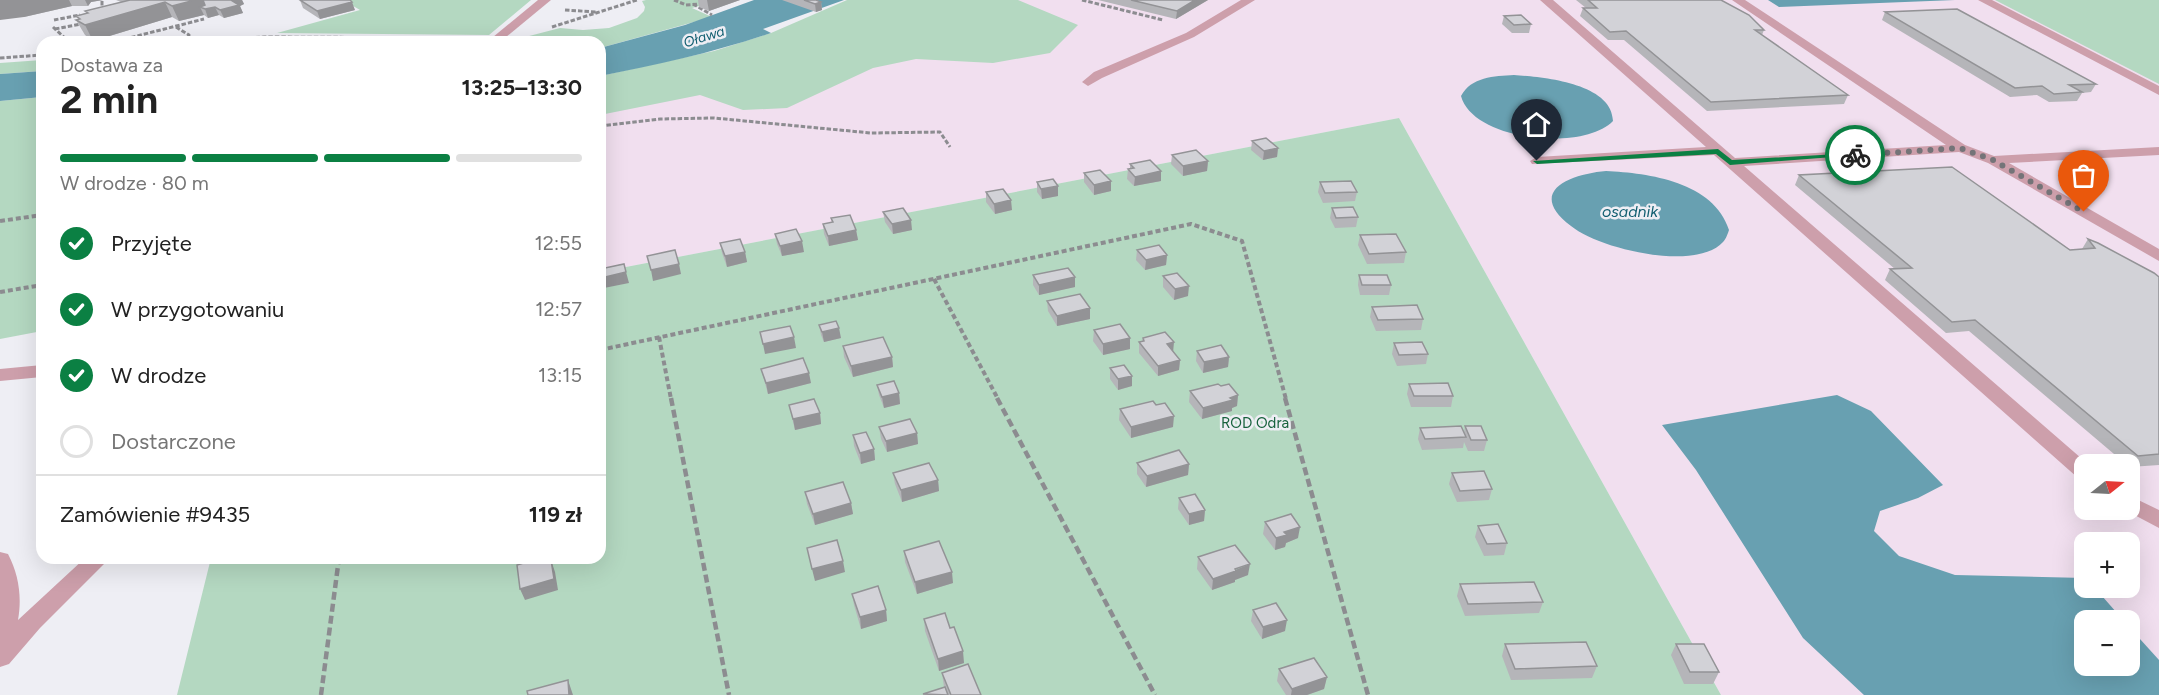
<!DOCTYPE html>
<html lang="pl">
<meta charset="utf-8">
<style>
:root{--surface:#fff;--page:#f2f2f2;--text:#222;--muted:#767676;--line:#e0e0e0;--accent:#0b8043}
body{margin:0;font-family:Figtree,sans-serif;background:var(--page);color:var(--text);height:100vh;display:flex;flex-direction:column;font-size:22px;white-space:nowrap}
*{box-sizing:border-box;margin:0}
p{font-size:20px;color:var(--muted)}
.icon{flex:none;width:33px;height:33px;fill:none;stroke:currentColor;stroke-width:2;stroke-linecap:round;stroke-linejoin:round}
.map{position:relative;flex:1;overflow:hidden}
.sheet{position:absolute;left:36px;top:36px;width:570px;height:528px;display:flex;flex-direction:column;background:var(--surface);border-radius:18px;box-shadow:0 6px 24px #0002}
.sheet>*{flex:none}
.needle{width:39px;rotate:72deg}
.tools{position:absolute;left:2074px;top:454px;display:grid;gap:12px}
.tools a{display:grid;place-items:center;width:66px;height:66px;border-radius:12px;background:var(--surface);box-shadow:0 6px 24px #0002;font-size:30px}
.pin{position:absolute;display:grid;place-items:center;width:51px;height:51px;color:#fff;margin:-62px -26px;border-radius:50% 50% 50% 0;rotate:-45deg;box-shadow:0 0 6px #0007}
.pin .icon{rotate:45deg}
.courier{position:absolute;display:grid;place-items:center;width:60px;height:60px;margin:-30px;border:4px solid #0b8043;border-radius:50%;background:#fff;color:#222;box-shadow:0 2px 8px #0007}
.headline em{font-style:normal;font-weight:700}
.headline div{display:flex;flex-direction:column-reverse}
.headline{display:flex;align-items:center;justify-content:space-between;height:102px;padding:0 24px}
h1{font-size:39px;font-weight:700;line-height:45px}
.bar{display:grid;grid-template-columns:repeat(4,1fr);gap:9px 6px;align-content:center;height:72px;padding:0 24px}
.bar i{height:8px;border-radius:4px;background:var(--line)}
.bar .active{background:var(--accent)}
.bar p{grid-column:span 4}
.line{display:flex;align-items:center;gap:15px;padding:0 24px;border-top:2px solid var(--line)}
.line div{flex:1}
ol{padding:0 24px;list-style:none}
li{display:flex;align-items:center;gap:18px;height:66px}
li p{margin-inline-start:auto}
li .icon{padding:6px;border-radius:50%;background:var(--accent);color:#fff;stroke-width:4}
li:last-child{color:var(--muted)}
li i{width:33px;height:33px;border:3px solid var(--line);border-radius:50%}
.map>svg:first-child{display:block}
</style>
<div class="map">
<svg width="2159" height="695" viewBox="0 0 2159 695">
<rect width="100%" height="100%" fill="#eeeef4"/>
<path fill="#f1dfef" fill-rule="evenodd" d="M950,0H2159V695H1721L1399,118L600,272V82ZM2085,465H2130V510H2085ZM2085,543H2130V588H2085ZM2085,621H2130V666H2085Z"/>
<path fill="#b4d8c1" d="M343,0H531L489,35L277,33L360,10Z
M646,0H721L692,8L712,17L600,48V42H506L560,28L583,30L609,28L637,18L644,11L645,7L642,1Z
M847,0H1018L1078,25L1050,53L993,63L916,59L873,68L787,108L743,110L700,95L600,115V76L714,51L771,33Z
M1995,0H2159V84Z
M42,60V71L0,74V63Z
M42,97V331L0,339V101Z
M1399,118L1721,695H177L211,558H600V272Z"/>
<path fill="#68a0b1" d="M754,0H844L763,29L771,33C715,52 658,65 600,76V48L685,25Z
M1768,0H1955L1779,7Z
M42,71V97L0,101V74Z
M1514,75C1543,77 1612,83 1613,121C1583,152 1473,141 1461,96C1471,77 1494,76 1514,75Z
M1606,171C1649,173 1714,182 1729,230C1728,233 1726,239 1723,242C1696,272 1599,249 1571,226C1525,191 1571,174 1606,171Z
M1837,395L1871,411L1943,485L1918,498L1880,511L1874,531L1899,556L1955,575L2085,578V588H2095L2124,621H2085V666H2130V628L2159,660V695H1864L1803,638L1696,470L1662,425Z"/>
<g fill="none" stroke-linecap="round" stroke-linejoin="round">
<path stroke="#8c8c90" stroke-width="3" stroke-dasharray="4.5 2" stroke-linecap="butt" d="M674,0L686,5L699,4
M1082,0L1163,20
M102,1V11
M693,4L712,15
M565,10L596,12
M54,20L80,15
M53,27L69,42
M176,27L189,35L187,41
M552,27L637,0
M55,29L81,24
M99,42L125,39L204,19
M184,42L264,37L468,38
M0,58L42,55
M600,126L660,119L714,118L871,133L940,132L950,147"/>
<path stroke="#8c8c90" stroke-width="4" stroke-dasharray="5 3" stroke-linecap="butt" d="M0,221L42,215
M934,279L998,399
M0,292L42,285
M659,337L671,399
M600,350L1191,224L1242,241L1286,399"/>
<path stroke="#8c8c90" stroke-width="4.5" stroke-dasharray="8 4" stroke-linecap="butt" d="M671,398L729,695
M997,398L1155,695
M1285,398L1368,695
M321,695L339,558"/>
<path fill="#cd9fab" fill-rule="evenodd" d="M1241,0H1255L1194,37L1102,78L1088,86L1082,82L1094,72L1186,33Z
M1540,0H1553L1735,158L1946,145L1732,0H1745L1965,145L1994,156L2159,147V155L2009,163L2159,249V261L1988,163L1959,152L1744,166L2089,465H2085V480L2078,478L1714,155L1532,164L1530,161L1537,157L1706,147Z
M1978,0H1992L2159,86V95Z
M42,365V377L0,381V369Z
M2130,496L2159,510V528L2125,510H2130Z
M0,552L8,554C19,575 22,597 18,620L85,558H110L40,628L9,664L0,667Z"/>
<path fill="#cd9fab" fill-rule="evenodd" d="M538,0H551L500,42H487Z"/>
</g>
<path fill="#b5b5b9" d="M0,0H103L91,2L88,6H72L24,17Z
M116,0H242L244,4L240,6L243,13L224,18L219,15L208,18L204,15L179,21L172,17L93,41L85,35L76,20L78,19L76,16L86,13L85,11L121,2Z
M300,0L355,10L320,19L303,8Z
M698,0H740L709,11L699,7Z
M782,0H816L821,2L822,10L816,12Z
M1098,0H1208L1176,19Z
M1576,0H1721L1764,30L1762,35L1848,95L1844,104L1707,111L1624,40H1608L1580,16L1583,8H1586Z
M1885,12L2096,84L2091,92L2082,93L2077,101L2049,102L2037,95L2010,97L1882,20Z
M1504,16L1531,24L1529,33H1512L1502,24Z
M1252,141L1278,148L1277,157L1263,160L1251,150Z
M1172,155L1208,161L1207,171L1183,176L1171,164Z
M1130,164L1161,181L1134,186L1127,179L1128,169H1130Z
M1084,173L1111,181V191L1094,195L1084,182Z
M1799,175L2070,250L2082,249L2088,239L2159,277V465L2130,467V465H2127L1969,331L1946,333L1885,280L1890,269H1895L1795,185Z
M1037,182L1058,186V196L1042,199L1037,192Z
M1320,182L1357,192L1355,201L1323,203L1318,192Z
M986,192L1012,210L995,214L986,202Z
M1332,208L1358,217L1356,227L1335,228L1330,218Z
M883,212L912,230L893,234L885,222Z
M831,218L856,230L858,240L829,246L824,234L823,224L832,223Z
M775,234L804,252L782,256L777,244Z
M1360,235L1406,252L1404,263L1367,264L1358,245Z
M720,243L745,252L747,262L727,267L722,253Z
M1137,250L1167,255L1166,265L1145,270L1136,260Z
M1033,275L1075,287L1039,295L1033,285Z
M1359,275L1391,285L1389,295H1360L1358,285Z
M1163,276L1188,296L1174,300L1163,287Z
M1047,301L1090,319L1057,326L1048,311Z
M1372,307L1423,319L1421,330L1376,331L1370,317Z
M819,325L841,338L824,342L821,335Z
M1094,330L1130,349L1103,355L1093,341Z
M1143,338L1173,352L1180,360L1179,370L1158,376L1139,353V342L1142,341Z
M1394,343L1428,354L1426,364L1397,366L1392,354Z
M843,346L892,357L893,367L853,377L844,357Z
M1197,351L1229,357L1228,367L1203,373L1196,361Z
M1110,368L1132,376V386L1118,390L1110,379Z
M761,369L811,383L768,394Z
M1409,384L1453,396L1451,407H1411L1407,394Z
M877,385L899,393L900,404L884,408L879,395Z
M1221,386L1238,395L1237,406L1232,408V411L1202,419L1189,402L1190,391Z
M789,405L820,413L821,424L795,430Z
M1156,405L1173,427L1131,438L1119,420L1120,409Z
M1465,426L1487,440L1484,451H1468L1464,442L1463,448L1422,450L1418,439L1420,428L1464,433Z
M879,427L917,433L918,444L887,452L881,439Z
M853,435L874,449L875,460L861,464L854,446Z
M1137,463L1189,464L1188,475L1146,487L1137,474Z
M893,473L938,480L939,491L902,502L895,484Z
M1452,473L1492,489L1489,500L1457,502L1449,484Z
M805,492L851,503L853,514L815,525L807,504Z
M1179,498L1205,510L1204,521L1189,525L1178,509Z
M1265,522L1298,538L1286,543L1285,547L1275,550L1263,534Z
M1478,526L1507,543L1504,555L1484,556L1475,537Z
M904,551L953,583L917,594L905,562Z
M1198,557L1248,575L1235,580V582L1212,590L1197,569Z
M1460,584L1543,602L1539,613L1465,616L1457,596Z
M852,594L886,610L887,621L861,629L854,605Z
M1253,610L1285,631L1262,639L1251,621Z
M924,619L950,628L964,663L939,671L925,631Z
M1505,644L1597,666L1592,678L1511,680L1502,656Z
M1676,644L1719,672L1713,684H1684L1671,655Z
M1279,669L1327,677L1324,689L1307,695H1286L1277,681Z
M942,673L981,695H923L944,687Z"/>
<path fill="#939396" d="M0,0H69L72,6L24,17L0,20Z
M85,0H103L91,2L88,6Z
M195,0H203L215,7L219,15L208,18L205,9L200,7L204,15L179,21L172,6Z
M230,0H242L244,4L240,6L243,13L224,18L220,10Z
M707,0H740L709,11Z
M1195,0H1208L1176,19L1177,11Z
M165,2L172,17L93,41L85,25Z
M352,2L355,10L320,19L317,11Z
M821,2L822,10L816,12L815,4Z
M1278,148L1277,157L1263,160L1264,151Z
M1208,161L1207,171L1183,176V166Z
M1161,171V181L1134,186L1135,177Z
M1111,181V191L1094,195V185Z
M1058,186V196L1042,199L1041,189Z
M1011,200L1012,210L995,214L994,204Z
M911,220L912,230L893,234L892,224Z
M856,230L858,240L829,246L828,236Z
M802,241L804,252L782,256L780,246Z
M745,252L747,262L727,267L725,256Z
M1167,255L1166,265L1145,270L1146,260Z
M679,264L681,274L653,281L651,270Z
M626,272L629,283L604,288L601,278Z
M1075,277V287L1039,295V285Z
M1189,286L1188,296L1174,300L1175,289Z
M1090,308V319L1057,326V316Z
M839,328L841,338L824,342L822,332Z
M794,337L796,348L765,354L763,344Z
M1130,338V349L1103,355V344Z
M1174,342L1173,353L1167,344Z
M892,357L893,367L853,377L851,366Z
M1229,357L1228,367L1203,373L1204,362Z
M1180,360L1179,370L1158,376V366Z
M809,373L811,383L768,394L766,383Z
M1132,376V386L1118,390V379Z
M899,393L900,404L884,408L882,397Z
M1238,395L1237,406L1232,408V411L1202,419L1203,408Z
M820,413L821,424L795,430L793,419Z
M1174,416L1173,427L1131,438V427Z
M917,433L918,444L887,452L886,441Z
M874,449L875,460L861,464L860,453Z
M1189,464L1188,475L1146,487L1147,476Z
M938,480L939,491L902,502L901,490Z
M851,503L853,514L815,525L813,514Z
M1205,510L1204,521L1189,525V514Z
M1300,527L1298,538L1286,543L1285,547L1275,550L1276,538L1284,532Z
M551,560L555,572L558,590L525,600L520,589Z
M843,561L845,572L815,581L812,569Z
M1250,564L1248,575L1235,580V582L1212,590L1213,579Z
M952,572L953,583L917,594L915,582Z
M886,610L887,621L861,629L860,617Z
M1287,620L1285,631L1262,639L1263,627Z
M963,651L964,663L939,671L938,659Z
M1327,677L1324,689L1307,695H1291L1292,689Z
M568,680L573,695H569Z"/>
<path fill="#d2d2d7" stroke="#939396" stroke-width="1.5" d="M130,0H195L172,6L165,2L85,25L76,20L80,19L76,16L88,13L85,11Z
M203,0H231L239,5L220,10L215,7L205,9L200,7L205,5Z
M300,0H350L352,2L317,11Z
M804,0H816L821,2L815,4Z
M1131,0H1195L1177,11Z
M1588,0H1721L1749,15L1764,30H1755L1848,95L1711,102L1626,31L1610,32L1583,8H1597Z
M1957,9L2096,84L2069,85L2082,92L2054,94L2042,86L2015,88L1885,12Z
M1521,15L1531,24L1514,25L1504,16Z
M1266,138L1278,148L1264,151L1252,141Z
M1196,150L1208,161L1183,166L1172,155Z
M1150,160L1161,171L1135,177L1128,169L1134,168L1130,164Z
M1952,167L2070,250L2095,248L2088,239L2098,243L2154,273L2159,277V454L2138,456L1975,320L1952,322L1890,269L1912,268L1799,175Z
M1100,170L1111,181L1094,185L1084,173Z
M1053,179L1058,186L1041,189L1037,182Z
M1351,181L1357,192L1325,193L1320,182Z
M1003,189L1011,200L994,204L986,192Z
M1353,207L1358,217L1336,218L1332,208Z
M903,208L911,220L892,224L883,212Z
M850,215L856,230L828,236L823,224L833,222L831,218Z
M796,229L802,241L780,246L775,234Z
M1396,234L1406,252L1369,254L1360,235Z
M740,239L745,252L725,256L720,243Z
M1159,245L1167,255L1146,260L1137,250Z
M675,250L679,264L651,270L647,256Z
M624,264L626,272L601,278L600,269Z
M1068,268L1075,277L1039,285L1033,275Z
M1177,273L1189,286L1175,289L1163,276Z
M1359,275H1387L1391,285H1362Z
M1080,294L1090,308L1057,316L1047,301Z
M1417,305L1423,319L1378,320L1372,307Z
M836,321L839,328L822,332L819,325Z
M1120,324L1130,338L1103,344L1094,330Z
M790,326L794,337L763,344L760,332Z
M1165,332L1174,342L1167,344L1180,360L1158,366L1139,342L1144,341L1143,338Z
M883,337L892,357L851,366L843,346Z
M1422,342L1428,354L1399,355L1394,343Z
M1221,345L1229,357L1204,362L1197,351Z
M803,358L809,373L766,383L761,369Z
M1124,365L1132,376L1118,379L1110,368Z
M894,381L899,393L882,397L877,385Z
M1448,383L1453,396H1414L1409,384Z
M1218,384L1221,386L1229,384L1238,395L1230,398L1233,400L1203,408L1190,391Z
M814,399L820,413L793,419L789,405Z
M1153,401L1156,405L1165,403L1174,416L1131,427L1120,409Z
M910,419L917,433L886,441L879,427Z
M1461,426L1466,437L1425,439L1420,428Z
M1465,426H1481L1487,440H1471Z
M866,432L874,449L860,453L853,435Z
M1179,450L1189,464L1147,476L1137,463Z
M929,463L938,480L901,490L893,473Z
M1484,471L1492,489L1460,491L1452,473Z
M843,482L851,503L813,514L805,492Z
M1195,494L1205,510L1189,514L1179,498Z
M1291,514L1300,527L1284,532L1287,535L1276,538L1265,522Z
M1498,524L1507,543L1487,544L1478,526Z
M837,540L843,561L812,569L807,548Z
M939,541L952,572L915,582L904,551Z
M1235,545L1250,564L1235,569L1236,571L1213,579L1198,557Z
M540,558H544V562L551,560L554,579L520,589L517,565Z
M1534,582L1543,602L1468,604L1460,584Z
M878,586L886,610L860,617L852,594Z
M1276,603L1287,620L1263,627L1253,610Z
M945,613L950,628L954,627L963,651L938,659L924,619Z
M1586,642L1597,666L1515,669L1505,644Z
M1676,644H1704L1719,672H1690Z
M1314,658L1327,677L1292,689L1279,669Z
M968,664L981,695H951L942,673Z
M568,680L569,695H528L527,691Z
M945,687L948,695L923,694Z"/>
<path fill="#0b8043" d="M1718,149L1732,160L1855,153L1859,155L1730,165L1716,154L1537,164L1533,161Z"/>
<g fill="none" stroke-linecap="round" stroke-linejoin="round">
<path stroke="#747478" stroke-width="6" stroke-dasharray="0 10.8" d="M1855,155L1960,148L1993,160L2084,212"/>
</g>
<g text-anchor="middle" dominant-baseline="central" stroke-width="5" stroke-linejoin="round" paint-order="stroke">
<g font-size="14" font-style="italic" fill="#115e70" stroke="#eeeef4">
<text transform="translate(704 37) rotate(-17)">Oława</text>
</g>
<g font-size="15" fill="#18623d" stroke="#eeeef4">
<text x="1255" y="423">ROD Odra</text>
</g>
<g font-size="16" font-style="italic" fill="#115e70" stroke="#eeeef4">
<text x="1630" y="211">osadnik</text>
</g>
</g>
</svg>
<div class="tools">
<a><svg class="needle" viewBox="-14 -14 28 28"><path d="M0-13l5 13h-10z" fill="#e53935"/><path d="M0 13l5-13h-10z" fill="#767676"/></svg></a>
<a>+</a>
<a>−</a>
</div>
<div class="pin" style="left:2084px;top:212px;background:#ea580c"><svg class="icon" aria-label="bag" viewBox="0 0 24 24"><path d="M5 8h14l-1 12H6zM9 8a3 3 0 0 1 6 0"/></svg></div>
<div class="pin" style="left:1537px;top:161px;background:#1f2937"><svg class="icon" aria-label="home" viewBox="0 0 24 24"><path d="M3 11l9-7 9 7M6 9v11h12V9"/></svg></div>
<div class="courier" style="left:1855px;top:155px"><svg class="icon" aria-label="bike" viewBox="0 0 24 24"><circle cx="6" cy="16" r="4"/><circle cx="18" cy="16" r="4"/><path d="M6 16l4-8h5l3 8M10 8l3 8H6M13 5h3"/></svg></div>
<section class="sheet">
<div class="headline"><div><h1>2 min</h1><p>Dostawa za</p></div><em>13:25–13:30</em></div>
<div class="bar"><i class="active"></i><i class="active"></i><i class="active"></i><i></i><p>W drodze · 80 m</p></div>
<ol>
<li><svg class="icon" aria-label="check" viewBox="0 0 24 24"><path d="M5 12l5 5 9-10"/></svg>Przyjęte<p>12:55</p></li>
<li><svg class="icon" aria-label="check" viewBox="0 0 24 24"><path d="M5 12l5 5 9-10"/></svg>W przygotowaniu<p>12:57</p></li>
<li><svg class="icon" aria-label="check" viewBox="0 0 24 24"><path d="M5 12l5 5 9-10"/></svg>W drodze<p>13:15</p></li>
<li><i></i>Dostarczone</li>
</ol>
<div class="line" style="height:78px"><div>Zamówienie #9435</div><b>119 zł</b></div>
</section>
</div>
